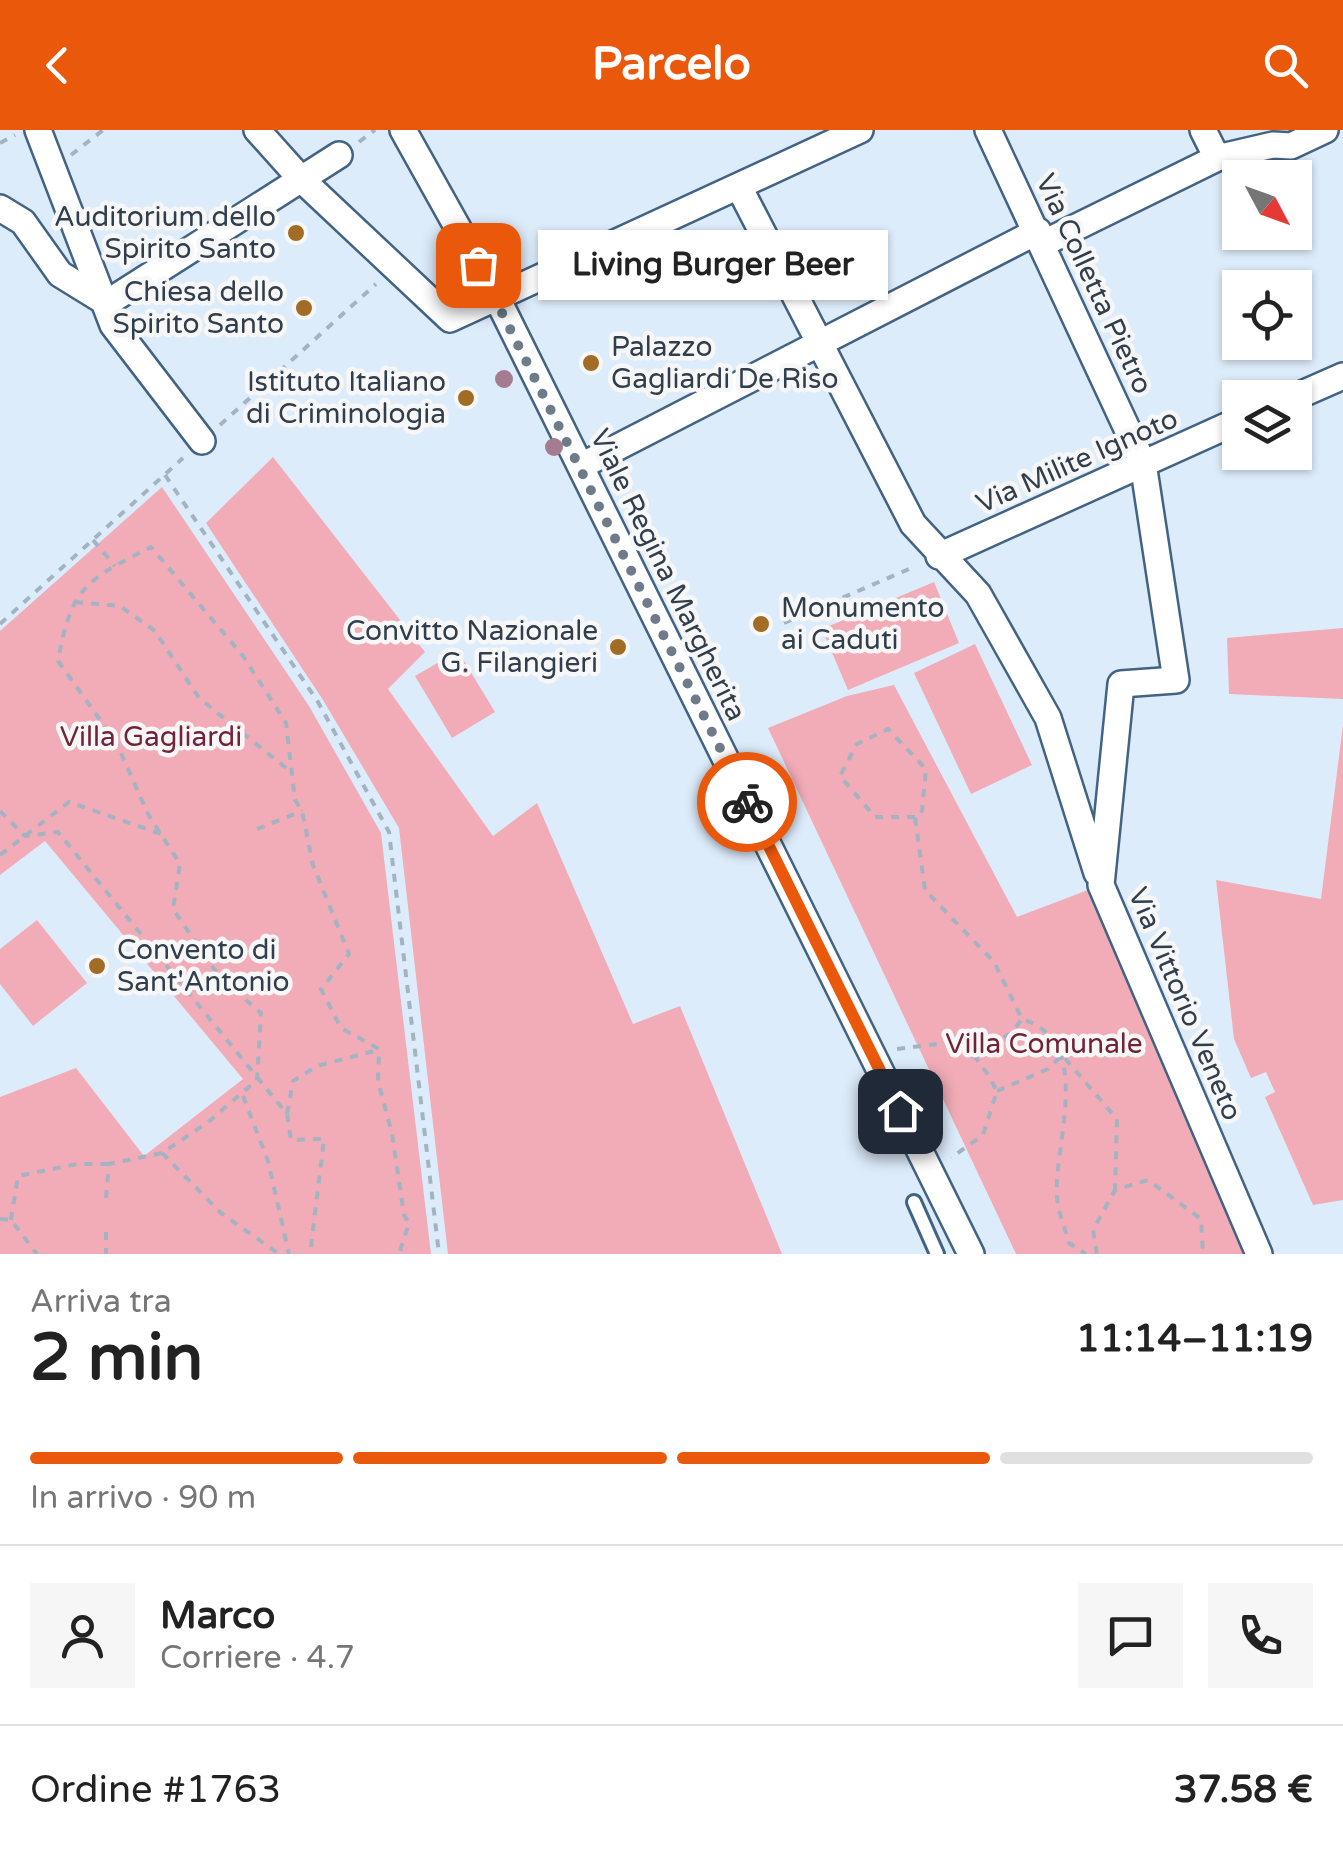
<!DOCTYPE html>
<html lang="it">
<meta charset="utf-8">
<style>
:root{--surface:#fff;--page:#f6f6f6;--text:#222;--muted:#767676;--line:#e0e0e0;--accent:#ea580c}
body{margin:0;font-family:"Varela Round",sans-serif;background:var(--page);color:var(--text);height:100vh;display:flex;flex-direction:column;font-size:38px;white-space:nowrap}
*{box-sizing:border-box;margin:0}
p{font-size:32px;color:var(--muted)}
.icon{flex:none;width:55px;height:55px;fill:none;stroke:currentColor;stroke-width:2;stroke-linecap:round;stroke-linejoin:round}
.map{position:relative;height:1124px;overflow:hidden}
.sheet{display:flex;flex-direction:column;background:var(--surface);flex:1}
.sheet>*{flex:none}
.needle{width:65px;rotate:131deg}
.fabs{position:absolute;left:1222px;top:30px;display:grid;gap:20px}
.fabs a{display:grid;place-items:center;width:90px;height:90px;border-radius:0px;background:var(--surface);box-shadow:0 2px 8px #0004;font-size:50px}
.pin{position:absolute;display:grid;place-items:center;width:85px;height:85px;color:#fff;margin:-42px;border-radius:20px;box-shadow:0 5px 15px #0006}
.courier{position:absolute;display:grid;place-items:center;width:100px;height:100px;margin:-50px;border:8px solid #ea580c;border-radius:50%;background:#fff;color:#222;box-shadow:0 2px 12px #0007}
.bubble{position:absolute;height:70px;border-radius:0px;background:var(--surface);box-shadow:0 2px 8px #0004;font-size:32px;font-weight:700;line-height:70px;text-align:center}
.head em{font-style:normal;font-weight:700}
.head div{display:flex;flex-direction:column-reverse}
.head{display:flex;align-items:center;justify-content:space-between;height:170px;padding:0 30px}
h1{font-size:65px;font-weight:700;line-height:75px}
.bar{display:grid;grid-template-columns:repeat(4,1fr);gap:15px 10px;align-content:center;height:120px;padding:0 30px}
.bar i{height:12px;border-radius:8px;background:var(--line)}
.bar .selected{background:var(--accent)}
.bar p{grid-column:span 4}
.line{display:flex;align-items:center;gap:25px;padding:0 30px;border-top:2px solid var(--line)}
.line div{flex:1}
.round{display:grid;place-items:center;flex:none;width:105px;height:105px;border-radius:0px;background:var(--page)}
header{display:flex;justify-content:space-between;align-items:center;height:130px;padding:0 30px;background:var(--accent);color:#fff;font-size:45px;font-weight:700}
.map>svg:first-child{display:block}
</style>
<header><svg class="icon" aria-label="back" viewBox="0 0 24 24"><path d="M15 5l-7 7 7 7"/></svg>Parcelo<svg class="icon" aria-label="search" viewBox="0 0 24 24"><circle cx="10" cy="10" r="6"/><path d="M15 15l6 6"/></svg></header>
<div class="map">
<svg width="1343" height="1124" viewBox="0 0 1343 1124">
<rect width="100%" height="100%" fill="#ddecfb"/>
<path fill="#f1acb7" d="M273,327L425,522L388,559L493,706L537,673L633,894L680,876L782,1124H448L399,698L323,570L206,393Z
M162,357L309,576L381,703L431,1124H0V967L76,938L144,1026L243,949L45,711L0,745V501Z
M934,452L959,513L848,560L822,499Z
M1343,498V569L1229,564L1227,508Z
M975,514L1032,635L971,664L914,543Z
M458,521L495,582L452,608L415,546Z
M894,555L1017,787L1101,755L1259,1124H1016L768,598L847,566Z
M1343,595V1070L1313,1075L1265,967L1275,962L1266,942L1251,948L1234,909L1216,750L1321,769Z
M37,790L87,853L33,896L0,854V819Z"/>
<g fill="none" stroke-linecap="round" stroke-linejoin="round">
<defs>
<path id="lane" d="M914,1072L937,1124"/>
<path id="street" d="M38,0L113,195L202,311
M257,0L301,49L450,189L860,0
M403,0L497,168L971,1124
M988,0L1143,333L1176,550L1121,554L1101,755L1259,1124
M1203,0L1217,28
M739,57L913,394L978,464L1048,588L1097,743
M0,78L23,92L60,144L107,173
M1044,113L1217,28L1273,15L1291,16L1325,0
M107,173L339,25
M1293,268L1343,246
M581,336L1038,101
M939,426L1240,290"/>
</defs>
<use href="#lane" stroke="#426383" stroke-width="18"/>
<use href="#street" stroke="#426383" stroke-width="30"/>
<path stroke="#a4b3c2" stroke-width="4" stroke-dasharray="8 8" stroke-linecap="butt" d="M359,12L375,0
M0,13L15,5
M71,25L103,0
M220,295L376,154
M165,345L318,572L389,702L439,1124
M93,410L115,436
M75,472L120,476L155,501L199,568L286,638
M784,493L916,436
M0,494L183,328
M0,681L25,706L58,702L287,984L291,1010L324,1009L310,1124
M915,687H875L840,646L857,614L888,599L926,639L922,681L915,687L925,760L994,832L1022,889C1096,912 1053,1014 1057,1067C1058,1082 1065,1098 1069,1113L1086,1124
M257,699L302,681
M0,725L69,672L161,704
M897,919C959,912 965,903 997,961L983,1005L951,1028
M976,923L1011,903L1022,889
M997,961L1048,939L1062,925L1117,989L1115,1060
M243,966L268,1031L289,1124
M287,984L293,951L317,936L378,920
M162,1023L221,1083L279,1124
M106,1068L109,1034L162,1023L207,993L257,950L261,883L219,846L173,779L180,734L148,684L116,612L58,531C71,457 86,450 151,417L243,526L286,593L295,670L302,681L313,735L349,824L321,859L341,898L379,919L378,951L392,1004L404,1085L409,1093L399,1124
M0,1089L11,1090L37,1124
M11,1090L18,1046L77,1034H109
M106,1102V1124
M1097,1124L1093,1100L1115,1060L1148,1050L1201,1089L1203,1124"/>
<use href="#lane" stroke="#fff" stroke-width="12"/>
<use href="#street" stroke="#fff" stroke-width="25"/>
</g>
<g fill="#a37d8f">
<circle cx="504" cy="249" r="9"/>
<circle cx="554" cy="317" r="9"/>
</g>
<g fill="none" stroke-linecap="round" stroke-linejoin="round">
<path stroke="#6d7b8a" stroke-width="10" stroke-dasharray="0 18" d="M478,135L747,672"/>
<path stroke="#ea580c" stroke-width="12" d="M747,672L900,981"/>
</g>
<g fill="#a26c26" stroke="#f7f7f7" stroke-width="4">
<circle cx="296" cy="103" r="10"/>
<circle cx="304" cy="178" r="10"/>
<circle cx="591" cy="233" r="10"/>
<circle cx="466" cy="268" r="10"/>
<circle cx="761" cy="494" r="10"/>
<circle cx="618" cy="517" r="10"/>
<circle cx="97" cy="836" r="10"/>
</g>
<g text-anchor="middle" dominant-baseline="central" stroke-width="9" stroke-linejoin="round" paint-order="stroke">
<g font-size="28" fill="#303e4d" stroke="#f7f7f7" text-anchor="end">
<text x="276" y="87">Auditorium dello<tspan x="276" dy="32">Spirito Santo</tspan></text>
<text x="284" y="162">Chiesa dello<tspan x="284" dy="32">Spirito Santo</tspan></text>
<text x="611" y="217" text-anchor="start">Palazzo<tspan x="611" dy="32">Gagliardi De Riso</tspan></text>
<text x="446" y="252">Istituto Italiano<tspan x="446" dy="32">di Criminologia</tspan></text>
<text x="781" y="478" text-anchor="start">Monumento<tspan x="781" dy="32">ai Caduti</tspan></text>
<text x="598" y="501">Convitto Nazionale<tspan x="598" dy="32">G. Filangieri</tspan></text>
<text x="117" y="820" text-anchor="start">Convento di<tspan x="117" dy="32">Sant'Antonio</tspan></text>
</g>
<g font-size="28" fill="#303e4d" stroke="#f7f7f7">
<text transform="translate(1094 154) rotate(65)">Via Colletta Pietro</text>
<text transform="translate(1077 331) rotate(-24)">Via Milite Ignoto</text>
<text transform="translate(668 445) rotate(64)">Viale Regina Margherita</text>
<text transform="translate(1185 874) rotate(67)">Via Vittorio Veneto</text>
</g>
<g font-size="28" fill="#732337" stroke="#f7f7f7">
<text x="151" y="607">Villa Gagliardi</text>
<text x="1044" y="914">Villa Comunale</text>
</g>
</g>
</svg>
<div class="fabs">
<a><svg class="needle" viewBox="-14 -14 28 28"><path d="M0-13l5 13h-10z" fill="#e53935"/><path d="M0 13l5-13h-10z" fill="#767676"/></svg></a>
<a><svg class="icon" aria-label="locate" viewBox="0 0 24 24"><circle cx="12" cy="12" r="6"/><path d="M12 2v4M12 18v4M2 12h4M18 12h4"/></svg></a>
<a><svg class="icon" aria-label="layers" viewBox="0 0 24 24"><path d="M12 4l9 5-9 5-9-5zM3 14l9 5 9-5"/></svg></a>
</div>
<div class="pin" style="left:478px;top:135px;background:#ea580c"><svg class="icon" aria-label="bag" viewBox="0 0 24 24"><path d="M5 8h14l-1 12H6zM9 8a3 3 0 0 1 6 0"/></svg></div>
<div class="pin" style="left:900px;top:981px;background:#1f2937"><svg class="icon" aria-label="home" viewBox="0 0 24 24"><path d="M3 11l9-7 9 7M6 9v11h12V9"/></svg></div>
<div class="courier" style="left:747px;top:672px"><svg class="icon" aria-label="bike" viewBox="0 0 24 24"><circle cx="6" cy="16" r="4"/><circle cx="18" cy="16" r="4"/><path d="M6 16l4-8h5l3 8M10 8l3 8H6M13 5h3"/></svg></div>
<div class="bubble" style="left:538px;top:100px;width:350px">Living Burger Beer</div>
</div>
<section class="sheet">
<div class="head"><div><h1>2 min</h1><p>Arriva tra</p></div><em>11:14–11:19</em></div>
<div class="bar"><i class="selected"></i><i class="selected"></i><i class="selected"></i><i></i><p>In arrivo · 90 m</p></div>
<div class="line" style="height:180px"><a class="round"><svg class="icon" aria-label="person" viewBox="0 0 24 24"><circle cx="12" cy="8" r="4"/><path d="M4 21q1-7 8-7t8 7"/></svg></a><div><b>Marco</b><p>Corriere · 4.7</p></div><a class="round"><svg class="icon" aria-label="chat" viewBox="0 0 24 24"><path d="M4 5h16v11H9l-5 4z"/></svg></a><a class="round"><svg class="icon" aria-label="phone" viewBox="0 0 24 24"><path d="M5 4h4l2 5-3 2q2 4 5 5l2-3 5 2v4C11 20 4 13 5 4z"/></svg></a></div>
<div class="line" style="height:130px"><div>Ordine #1763</div><b>37.58 €</b></div>
</section>
